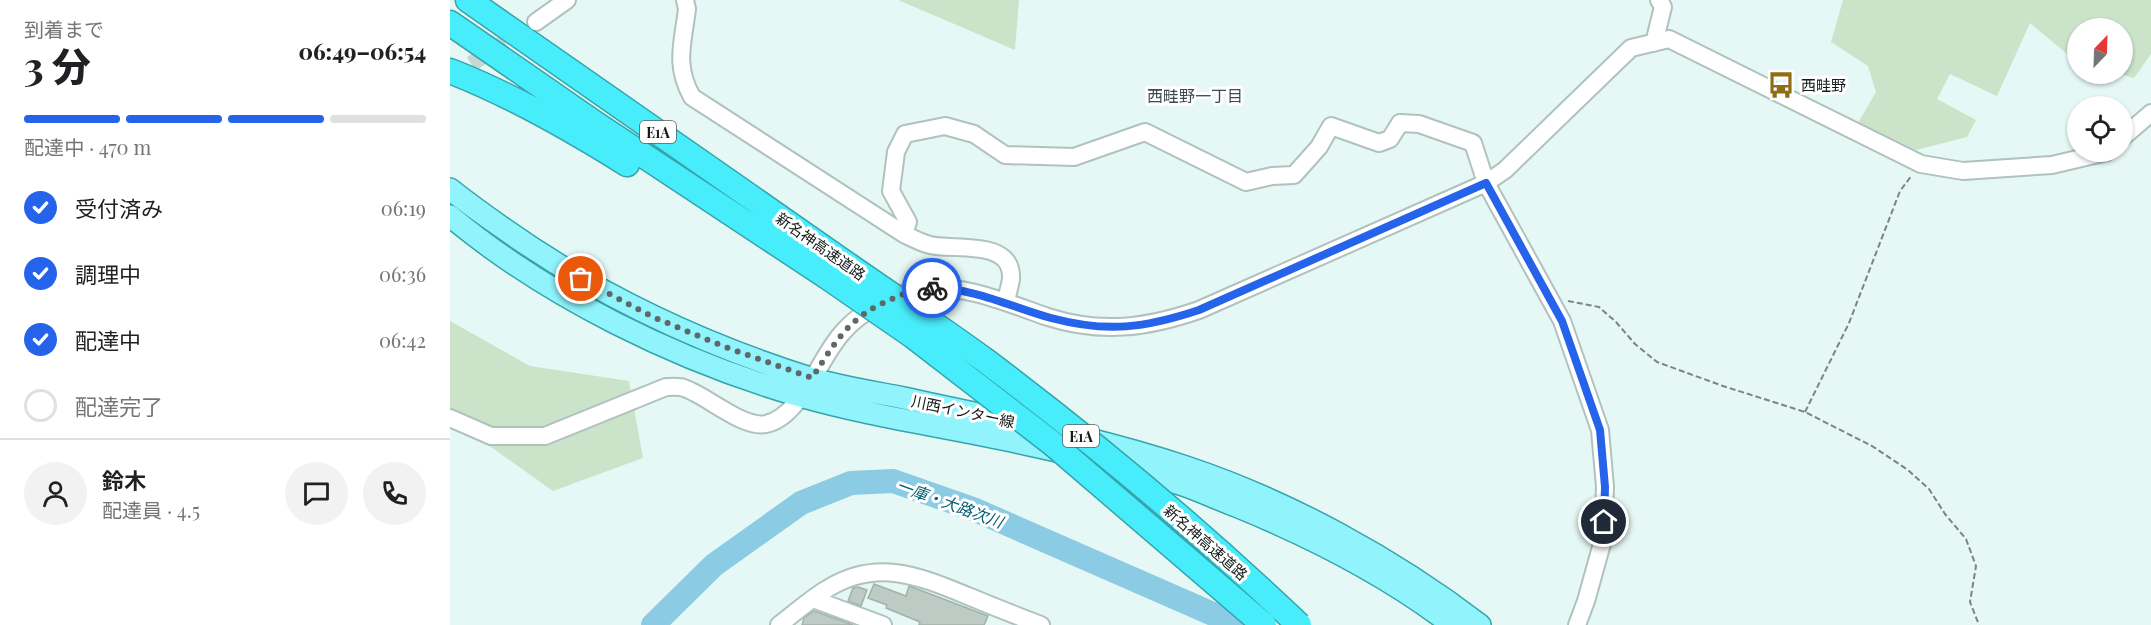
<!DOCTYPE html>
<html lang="ja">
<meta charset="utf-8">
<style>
:root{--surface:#fff;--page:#f2f2f2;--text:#202124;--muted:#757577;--line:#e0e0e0;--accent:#2563eb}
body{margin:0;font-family:"Playfair Display","Noto Sans JP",serif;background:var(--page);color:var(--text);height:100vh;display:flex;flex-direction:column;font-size:22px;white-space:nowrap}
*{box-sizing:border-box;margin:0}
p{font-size:20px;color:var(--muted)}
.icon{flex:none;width:33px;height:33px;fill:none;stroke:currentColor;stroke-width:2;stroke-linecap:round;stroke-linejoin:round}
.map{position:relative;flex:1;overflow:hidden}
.panel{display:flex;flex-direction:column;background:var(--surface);width:450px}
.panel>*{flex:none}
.needle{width:39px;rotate:23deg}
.fabs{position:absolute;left:1617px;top:18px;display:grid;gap:12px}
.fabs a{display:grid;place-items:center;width:66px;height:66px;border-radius:50%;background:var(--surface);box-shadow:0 2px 4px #0004;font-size:30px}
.pin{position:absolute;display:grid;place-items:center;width:51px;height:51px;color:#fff;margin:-26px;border:3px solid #fff;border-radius:50%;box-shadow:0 2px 6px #0007}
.courier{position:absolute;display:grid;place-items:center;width:60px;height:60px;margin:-30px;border:4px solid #2563eb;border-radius:50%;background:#fff;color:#222;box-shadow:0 2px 8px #0007}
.overview em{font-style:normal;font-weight:800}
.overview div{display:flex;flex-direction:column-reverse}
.overview{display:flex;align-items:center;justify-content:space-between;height:102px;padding:0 24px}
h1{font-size:39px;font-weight:800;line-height:45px}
.bar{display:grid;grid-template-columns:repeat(4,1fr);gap:9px 6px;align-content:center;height:72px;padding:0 24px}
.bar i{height:8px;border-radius:4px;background:var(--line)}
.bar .selected{background:var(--accent)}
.bar p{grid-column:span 4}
.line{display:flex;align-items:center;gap:15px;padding:0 24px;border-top:2px solid var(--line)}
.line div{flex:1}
.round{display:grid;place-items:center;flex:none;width:63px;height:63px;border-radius:32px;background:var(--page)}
ol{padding:0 24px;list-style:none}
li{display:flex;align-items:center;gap:18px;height:66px}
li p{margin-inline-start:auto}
li .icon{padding:6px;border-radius:50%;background:var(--accent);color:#fff;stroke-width:4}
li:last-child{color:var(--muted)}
li i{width:33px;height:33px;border:3px solid var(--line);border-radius:50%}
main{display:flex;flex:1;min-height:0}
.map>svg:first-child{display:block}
</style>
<main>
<section class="panel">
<div class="overview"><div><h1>3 分</h1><p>到着まで</p></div><em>06:49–06:54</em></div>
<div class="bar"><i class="selected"></i><i class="selected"></i><i class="selected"></i><i></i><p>配達中 · 470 m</p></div>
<ol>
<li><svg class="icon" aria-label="check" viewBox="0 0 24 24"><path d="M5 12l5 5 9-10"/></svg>受付済み<p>06:19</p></li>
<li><svg class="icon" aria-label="check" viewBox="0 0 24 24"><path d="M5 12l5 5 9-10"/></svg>調理中<p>06:36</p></li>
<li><svg class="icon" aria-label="check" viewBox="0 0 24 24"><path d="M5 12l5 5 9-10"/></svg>配達中<p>06:42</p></li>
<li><i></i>配達完了</li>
</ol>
<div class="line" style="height:108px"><a class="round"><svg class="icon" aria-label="person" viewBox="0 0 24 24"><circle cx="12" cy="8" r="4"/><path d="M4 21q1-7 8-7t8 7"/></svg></a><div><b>鈴木</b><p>配達員 · 4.5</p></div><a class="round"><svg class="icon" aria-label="chat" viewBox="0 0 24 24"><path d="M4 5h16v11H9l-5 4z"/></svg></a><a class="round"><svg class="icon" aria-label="phone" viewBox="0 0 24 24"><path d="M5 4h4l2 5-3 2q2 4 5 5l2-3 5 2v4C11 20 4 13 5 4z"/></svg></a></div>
</section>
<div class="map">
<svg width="1701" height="625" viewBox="0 0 1701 625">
<rect width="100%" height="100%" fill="#e6f8f5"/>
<path fill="#cae3c9" d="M448,0H569L565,50Z
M1393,0H1701V54L1684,78L1670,74H1672V28H1628L1627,60L1622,58L1580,23L1547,96L1500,74L1487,99L1526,120L1517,137L1466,150L1408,123L1426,92L1418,66L1381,42Z
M0,321L80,366L179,381L193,458L103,491L0,418Z"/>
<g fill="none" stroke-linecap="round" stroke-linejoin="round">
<path stroke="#8bcbe3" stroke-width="24" d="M203,625L264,565L351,503L401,483L443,481L523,509L788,625"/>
</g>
<path fill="#bcccc4" stroke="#a2b1a9" stroke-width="1.5" d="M424,584L456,596L459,586L462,587L538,616L534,625H469L470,622L436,608L437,605L418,598Z
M408,587L417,590L411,606L398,601L403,588Z
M364,611L403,625H352L354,618Z"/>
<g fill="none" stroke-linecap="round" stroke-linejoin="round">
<path stroke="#c6d7d4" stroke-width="16" stroke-dasharray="16 8" stroke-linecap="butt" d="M1,77L86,22"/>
<defs>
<path id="minor" d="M235,0L237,9C233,43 224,65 242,97L454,234C462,238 471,243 480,245C503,251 563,238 561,279C560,286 557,295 556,302
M86,22L117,0
M1204,43L1213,7L1209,0
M1672,138L1701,113
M454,234L458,222L441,191L446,152L455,134L495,126L524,134L555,155L624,157L695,132L796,182L822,176L844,175L869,147L881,126L929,143L940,139L950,123L969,124L1023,143L1036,183L1112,321L1150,430L1155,487L1153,540L1136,601L1127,625
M0,418L41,436H95L216,387C221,387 229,386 234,388C256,395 293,429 316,424C351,417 370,356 393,332C407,316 425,305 445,297C453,294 462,289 471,288C515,284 557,303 598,317C651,334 697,328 749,310L1036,183L1055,170L1181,48L1219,39L1471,164L1513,171L1602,165L1657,152
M363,599L433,625
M329,625C345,613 360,599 377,589C427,558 469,576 518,596C542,606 567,616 591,625"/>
<path id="major" d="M0,189C16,202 33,214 50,226C144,293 249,343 360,378C390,387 423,392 454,398C548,419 644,436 736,467C838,501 944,559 1030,625
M0,216C97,297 228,361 350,396C423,417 500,427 575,444C627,455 679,468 730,484C749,490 767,499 786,506C862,537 937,575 1002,625"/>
<path id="highway" d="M18,0L398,265
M0,23L146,124L376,276
M0,71C62,95 121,129 177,164"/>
</defs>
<use href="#minor" stroke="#b0c2be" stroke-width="20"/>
<use href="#major" stroke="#36a4ac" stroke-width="24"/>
<use href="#highway" stroke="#36a4ac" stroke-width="27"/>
<path stroke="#798583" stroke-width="2" stroke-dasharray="6 3" stroke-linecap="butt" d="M1118,301L1149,307L1166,322L1185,344L1207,362L1273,386L1355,412L1422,446L1458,470L1479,489L1495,514L1516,539L1526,566L1520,602L1529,625
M1355,412L1399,323L1450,191L1462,175"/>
<use href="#minor" stroke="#fff" stroke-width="16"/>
<use href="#major" stroke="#91f4fd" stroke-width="21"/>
<use href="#highway" stroke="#48edfb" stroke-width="24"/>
<defs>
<path id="highway-bridge" d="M398,265C444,297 491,328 536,361C645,443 750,531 849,625
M376,276L463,336L603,444L814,625"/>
</defs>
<use href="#highway-bridge" stroke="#36a4ac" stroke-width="27" stroke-linecap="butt"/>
<use href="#highway-bridge" stroke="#48edfb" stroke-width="24"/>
</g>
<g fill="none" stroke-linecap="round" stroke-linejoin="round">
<path stroke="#5e6867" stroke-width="6" stroke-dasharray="0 10.8" d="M131,279L203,317L275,347L362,378C388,338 400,315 447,297C459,291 469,288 482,288"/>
<path stroke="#2563eb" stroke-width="8" d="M482,288C525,288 561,307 601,318C657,333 695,328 749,310L1036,183L1112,321L1150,430L1155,487L1154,522"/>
</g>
<defs>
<symbol id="bus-bare" viewBox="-9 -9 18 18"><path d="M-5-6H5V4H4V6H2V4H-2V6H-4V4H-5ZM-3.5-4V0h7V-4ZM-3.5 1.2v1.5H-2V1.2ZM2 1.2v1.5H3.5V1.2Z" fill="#906c12" stroke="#fff" stroke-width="2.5" paint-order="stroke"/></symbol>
</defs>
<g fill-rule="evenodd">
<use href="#bus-bare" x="1312" y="66" width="38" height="38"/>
</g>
<g text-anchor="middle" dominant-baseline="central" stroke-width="6" stroke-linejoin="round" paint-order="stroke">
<g fill="#fff" stroke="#5a5f5f" stroke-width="1.5">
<rect x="190" y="121" width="36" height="22" rx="4.5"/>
<rect x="613" y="425" width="36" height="22" rx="4.5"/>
</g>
<g font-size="14" font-weight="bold" fill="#141b1a">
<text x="208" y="132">E1A</text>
<text x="631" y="436">E1A</text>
</g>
<g font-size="15" fill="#141b1a" stroke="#fff" text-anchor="start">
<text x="1351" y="85">西畦野</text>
</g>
<g font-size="15" fill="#141b1a" stroke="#fff">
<text transform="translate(371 246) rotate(35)">新名神高速道路</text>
<text transform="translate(513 411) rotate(12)">川西インター線</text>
<text transform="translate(756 542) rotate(41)">新名神高速道路</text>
</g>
<g font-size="16" fill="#3c4b49" stroke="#fff">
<text x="745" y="95">西畦野一丁目</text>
</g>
<g font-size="16" font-style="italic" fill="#085f77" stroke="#fff">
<text transform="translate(500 503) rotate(20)">一庫・大路次川</text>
</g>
</g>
</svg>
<div class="fabs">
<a><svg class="needle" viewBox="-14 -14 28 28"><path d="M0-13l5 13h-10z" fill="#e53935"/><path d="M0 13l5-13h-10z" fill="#757577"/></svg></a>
<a><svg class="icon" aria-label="locate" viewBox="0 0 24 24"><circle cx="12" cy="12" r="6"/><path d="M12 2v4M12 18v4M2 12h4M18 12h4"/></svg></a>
</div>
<div class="pin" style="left:131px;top:279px;background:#ea580c"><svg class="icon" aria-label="bag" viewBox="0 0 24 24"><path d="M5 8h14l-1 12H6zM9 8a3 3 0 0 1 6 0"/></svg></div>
<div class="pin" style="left:1154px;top:522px;background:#1f2937"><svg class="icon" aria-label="home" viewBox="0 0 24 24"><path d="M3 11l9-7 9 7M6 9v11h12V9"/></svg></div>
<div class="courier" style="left:482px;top:288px"><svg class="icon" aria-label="bike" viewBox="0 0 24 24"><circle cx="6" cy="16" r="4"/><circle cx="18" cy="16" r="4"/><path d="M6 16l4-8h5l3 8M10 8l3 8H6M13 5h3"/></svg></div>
</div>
</main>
